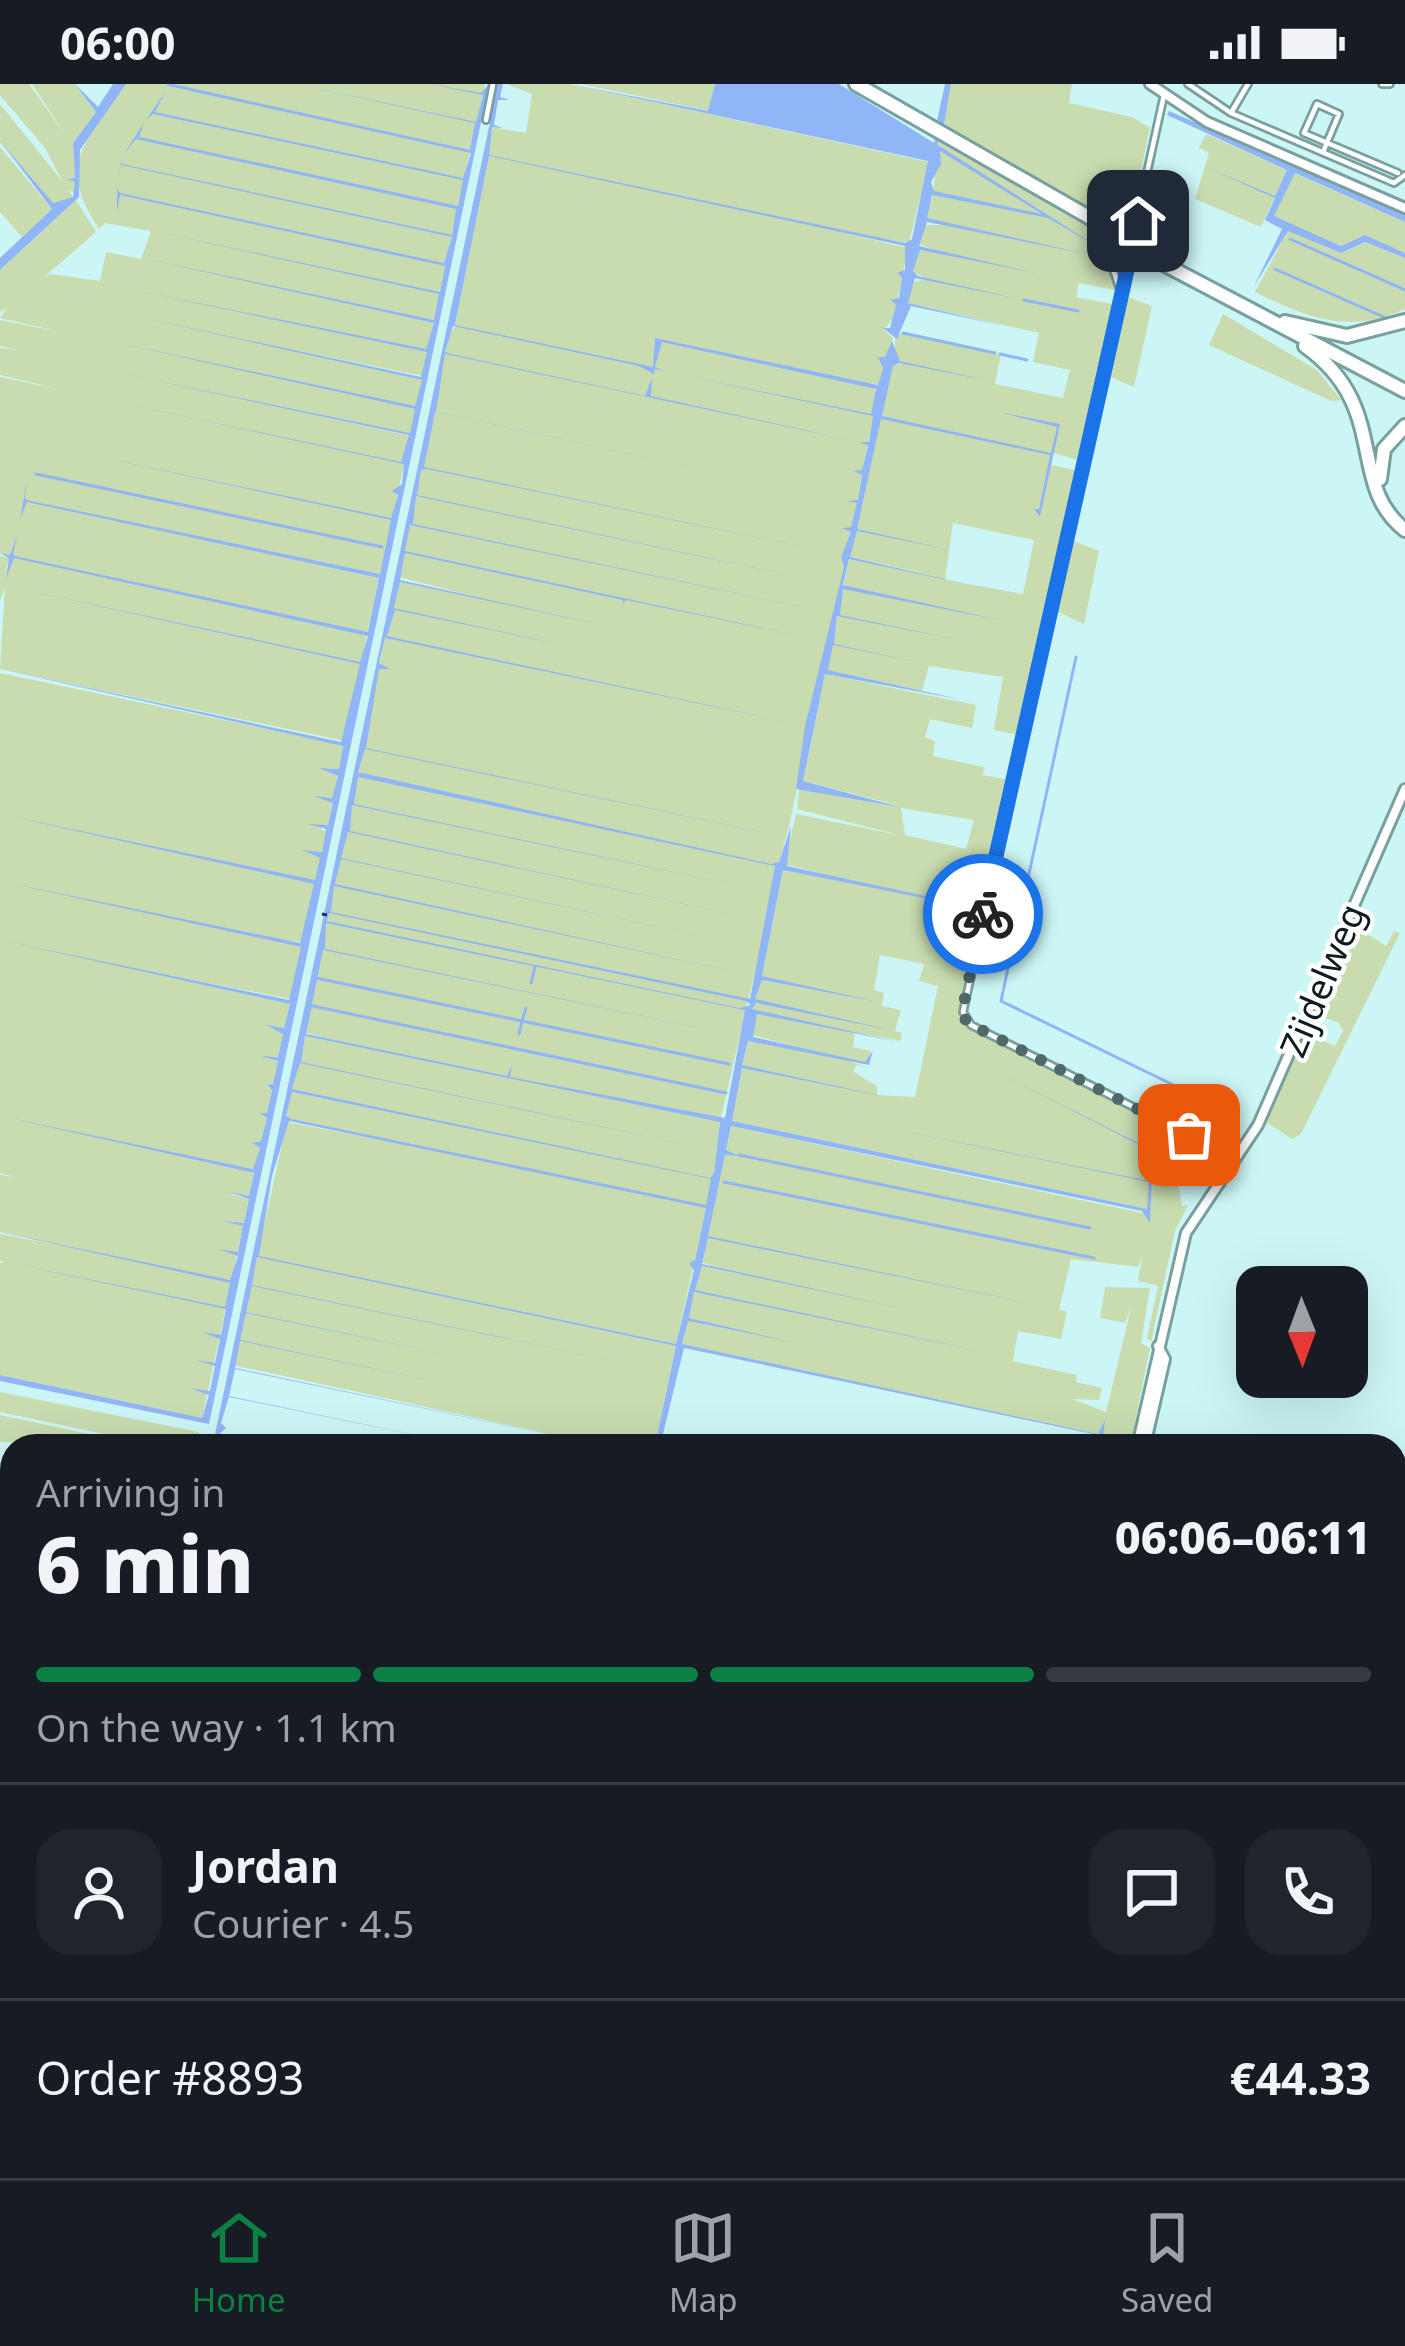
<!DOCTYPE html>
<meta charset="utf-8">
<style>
:root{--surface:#171b24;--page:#20242c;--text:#f1f3f6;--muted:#9ea1a6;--line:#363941;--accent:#0b8043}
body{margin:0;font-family:"Noto Sans",sans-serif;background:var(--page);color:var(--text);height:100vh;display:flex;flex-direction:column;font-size:45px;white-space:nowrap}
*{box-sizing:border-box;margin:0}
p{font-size:39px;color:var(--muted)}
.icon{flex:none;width:66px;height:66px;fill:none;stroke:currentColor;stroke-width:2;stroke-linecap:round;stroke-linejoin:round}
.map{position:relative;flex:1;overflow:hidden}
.sheet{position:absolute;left:0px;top:1350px;width:1407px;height:744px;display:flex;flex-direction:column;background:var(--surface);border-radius:36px 36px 0 0;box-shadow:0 12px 48px #0002}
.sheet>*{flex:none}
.needle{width:78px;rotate:179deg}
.tools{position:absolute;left:1236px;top:1182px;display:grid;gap:24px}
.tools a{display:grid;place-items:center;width:132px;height:132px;border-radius:24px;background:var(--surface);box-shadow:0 12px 48px #0002;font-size:60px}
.pin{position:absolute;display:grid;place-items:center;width:102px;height:102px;color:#fff;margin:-51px;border-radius:24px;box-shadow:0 6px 18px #0006}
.courier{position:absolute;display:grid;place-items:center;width:120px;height:120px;margin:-60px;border:9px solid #1a73e8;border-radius:50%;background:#fff;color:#222;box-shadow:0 3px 15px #0007}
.overview em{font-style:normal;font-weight:800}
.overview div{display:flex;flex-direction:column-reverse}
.overview{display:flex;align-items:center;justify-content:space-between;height:204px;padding:0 36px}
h1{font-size:78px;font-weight:800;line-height:90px}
.bar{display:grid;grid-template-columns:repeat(4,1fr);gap:18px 12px;align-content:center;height:144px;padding:0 36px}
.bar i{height:15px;border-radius:9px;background:var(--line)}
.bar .selected{background:var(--accent)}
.bar p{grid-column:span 4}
.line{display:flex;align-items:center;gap:30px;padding:0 36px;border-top:3px solid var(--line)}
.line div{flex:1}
.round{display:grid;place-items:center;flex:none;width:126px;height:126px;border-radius:36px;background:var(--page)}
.status{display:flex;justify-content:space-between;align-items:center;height:84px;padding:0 60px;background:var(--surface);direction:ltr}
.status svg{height:33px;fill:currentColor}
.dock{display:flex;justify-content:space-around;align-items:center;height:168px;border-top:3px solid var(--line);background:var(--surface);font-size:33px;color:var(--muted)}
.dock a{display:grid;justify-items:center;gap:6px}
.dock .selected{color:var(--accent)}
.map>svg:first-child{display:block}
</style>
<div class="status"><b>06:00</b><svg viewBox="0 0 49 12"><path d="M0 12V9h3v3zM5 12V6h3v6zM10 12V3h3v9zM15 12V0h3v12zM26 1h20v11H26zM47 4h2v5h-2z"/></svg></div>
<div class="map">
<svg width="1405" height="2094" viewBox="0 0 1405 2094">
<rect width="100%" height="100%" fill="#ccf6f5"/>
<path fill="#c9dcb0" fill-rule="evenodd" d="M0,0H29L67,53L32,0H75L96,28L73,59L75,95L68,94L75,98V109L68,106L73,113L53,119L0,58V20L63,98L45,64L0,11Z
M126,0H485L464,94L405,83L464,96L458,122L353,101L457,125L446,179L438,178L445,181L440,208L371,194L440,210L435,236L310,211L434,239L426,265L353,251L428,268L423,292L284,264L422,296L416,322L368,313L416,325L410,349L245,315L410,352L405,378L399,377L404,380L380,490L78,428L379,494L345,657L0,585L5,504L0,516V472L9,474L5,493L17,452L10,471L0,469V293L62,306L0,291V264L18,266L0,262V236L61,248L0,234L7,224L0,228V186L76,116L96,148L43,194L50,190L108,198L100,197L106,168L141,175L151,147L105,139L99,145C55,80 86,57 126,0Z
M506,0H570L929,78L909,159L840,148L908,164L894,233L884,246L893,254L880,301L775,282L873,303L878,312L862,387L854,388L862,390L856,428L789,742L779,779L770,780L779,785L720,1037L714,1089L676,1260L398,1202L676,1262L655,1362H605L233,1281L287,1038L429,1065L292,1035L286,1032L291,1008L439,1038L292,1005L305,952L347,961L303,948L320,868L327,866L322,862L326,838L342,842L326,836L345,749L350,748L346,745L357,692L451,711L358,688L385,553L601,599L386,552L400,498L472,512L399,493L449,250L455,243L492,43L526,49L532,10Z
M581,0H715L709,27Z
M951,0H1072L1069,19L1132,33L1150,44L1115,206L1079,199L1076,213L1112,220L1078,376L1053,369L1040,432L1051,381L1075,386L1018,651L994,646L1003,593L929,582L922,607L827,586L849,475L935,492L850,473L887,301L893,281L907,279L895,275V254L901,249L1001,271L995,300L1063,314L1070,286L1033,278L1039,249L908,219L910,200L926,194L913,188L917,167L935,166L918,160L923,141H952L926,134L933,111L951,112L933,107L941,43L956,50L944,41ZM953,439L1034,456L1023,510L945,496Z
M1206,50L1287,86L1261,143L1195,115L1209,69L1199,64Z
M0,63L52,125L22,153L0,128Z
M1294,89L1405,138V169L1365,152L1341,162L1273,133Z
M1288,146L1341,169L1365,158L1405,174V225C1349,251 1308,234 1255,208Z
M1120,210L1152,222L1134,303L1102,289Z
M1223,230L1317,286L1341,316L1331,317L1209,261Z
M1066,454L1099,467L1084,540L1050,524Z
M0,589L343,661L339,685L326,684L338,692L333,713L325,715L333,719L328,741L318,742L326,748L302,858L290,857L301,863L291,915L122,882L290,920L284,944L266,942L283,949L279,972L265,973L278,977L273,1001L266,1002L272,1006L267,1030L261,1029L267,1034L261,1058L254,1057L260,1064L254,1085L98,1054L254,1089L249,1112L229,1110L249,1115L244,1139L230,1137L243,1142L232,1195L223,1196L231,1200L202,1334L0,1291V1179L5,1178L0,1177V1150L62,1162L0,1148V1091L14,1093L0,1089Z
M825,590L976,621L972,644L930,635L925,653L935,657L933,672L984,683L983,691L1010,696L962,938L1202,1063L1200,1071L1183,1070L1174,1081L1175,1090L1189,1096L1177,1093L1182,1122L1188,1121L1175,1147L1151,1258L1147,1254L1158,1202L1138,1197L1142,1172L1138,1183L1071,1175L1059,1226L1067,1228L1061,1255L1018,1247L1013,1277L1077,1291L1076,1298L1102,1304L1099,1316L1072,1315L1106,1328L1131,1224L1125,1239L1100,1234L1105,1203L1150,1204L1141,1259L1150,1264L1130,1362H1102L1104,1340L1099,1350L682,1261L687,1237L762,1252L688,1234L694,1208L735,1215L694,1206L701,1182L742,1191L700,1178L725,1071L738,1072L726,1066L731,1042L1147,1130V1125L732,1037L742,984L844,1004L742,981L748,957L845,975L751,951L757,930L790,935L752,926L754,919L763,920L755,915L761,896L841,911L762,892L783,786L867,801L784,780L796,730L903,752L797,725L799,706L806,703L901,722L803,697ZM901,724L974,736L966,765L905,751ZM880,871L924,880L919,897L938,902L915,1013L877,1011V1002L854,988L856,981L867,984L852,978H866L871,967L853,963L855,950L849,947L901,957L902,949L895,947L901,926L882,922L884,909L874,906Z
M1348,847L1364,848L1386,862L1394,847L1400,849L1301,1050L1292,1055L1266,1038L1305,949L1335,962L1343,947L1338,938L1313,931Z
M0,1308L199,1348L198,1362H161L0,1328Z
M0,1331L146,1362L0,1358Z
M792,2082H949L950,2088L951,2082H976L973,2094H851Z
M1087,2082H1246L1241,2094H1075Z"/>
<path fill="#91b6f7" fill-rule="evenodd" d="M75,0L98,23L113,0H126L80,66L79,113L0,186V174L52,125L0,57L53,119L73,113L75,98L67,95L75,94L73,59L96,28Z
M173,0L470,66L475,39L295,0L476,38L483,11L430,0L481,9L489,0L209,1340L0,1297V1291L202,1334L209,1311L190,1304L210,1307L215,1282L196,1276L215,1279L220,1255L201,1248L221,1251L226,1225L0,1177L225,1223L230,1199L0,1148L230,1196L238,1172L218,1165L238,1168L243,1142L223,1137L244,1139L249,1115L229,1108L249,1112L254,1089L0,1032L253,1085L260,1064L252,1059L261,1057L267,1034L260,1029H267L272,1006L267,1001L273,1000L278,977L261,972L278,973L283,950L266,941L284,944L290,920L0,856L289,916L301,863L0,797L300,859L314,800L0,730L315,796L320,774L302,766L322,768L326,745L307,740L328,741L333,719L313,712L332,714L338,692L319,684L339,685L343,662L0,585L341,658L360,580L21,505L360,578L368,552L14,474L6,495L9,474L0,469L10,471L17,451L13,471L19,473L368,548L379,494L27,418L20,436L27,396L25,415L31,417L380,490L391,436L95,372L391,434L398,411L392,407L402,400L404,380L107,316L401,378L409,351L114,288L410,349L415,325L118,259L415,322L422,296L125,230L421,293L427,268L129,205L426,265L434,239L142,174L434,236L439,210L152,147L440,208L445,182L120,111L117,129V104L120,109L444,179L452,153L121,81L117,100L122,75V80L452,151L456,125L136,55L123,71L144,39L139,53L458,122L463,96L153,30L146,36L165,8L155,28L463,94L471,69L164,1Z
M498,0H503L500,13L509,16H498L494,41L503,44L492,43L489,71L905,159L912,155L928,77L570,0L708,27L715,0H839L934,59L938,41L873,0L937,37L945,0H951L944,41L960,51L941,44L938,61L1098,163L1048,134L932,111L927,134L1091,171L927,138L919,162L1040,190L920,166L913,187L918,192L1024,216L915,194L908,219L1005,242L911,222L897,255L883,244H890L896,221L890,216L899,214L902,193L897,189L905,186V162L489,72L455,241L653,283L655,254L878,301L883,284L878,273H885L892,257L900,277L990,297L899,279L893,282L882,332L1051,369L1057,343L999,328L1060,340L1040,433L1034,425H1039L1050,371L881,335L857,445L951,466L857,447L850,473L974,502L849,475L843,501L1004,537L843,505L840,531L959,556L837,532L834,560L922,579L833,561L828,586L963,616L825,590L803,697L900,723L796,705L805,642L844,483L841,473L851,448L842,444L851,443L857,419L847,417L858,416L862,391L853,387L862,386L868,362L860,358H869L873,332L667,288L871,330L876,305L662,258L655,283L664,287L655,285L654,290L639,282L453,242L445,268L451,270L645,312L652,294L651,312L854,357L445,270L436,328L843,416L435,328L424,383L837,470L427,385L421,386L417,411L835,501L416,412L413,440L829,529L410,441L405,467L818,556L626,516L623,520V516L405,469L400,496L611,543L400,498L394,524L567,562L395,526L387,552L801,641L385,554L379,579L390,585H379L366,664L780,752L365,665L358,688L771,780L779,778L791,742L787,782L953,818L963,791L953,820L783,786L762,892L878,918L762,896L755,915L895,947L756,919L752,925L899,958L757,930L753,953L865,978L873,966L869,981L748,957L742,981L891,1014L742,984L732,1037L1147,1125L1149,1098L888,1044L1150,1097L1149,1066L993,986L1150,1065L1153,1070L1150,1139L1142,1127L731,1042L726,1066L739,1072L725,1071L708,1152L1062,1226L708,1154L702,1180L905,1225L702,1182L695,1206L999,1271L694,1208L689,1234L792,1258L688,1237L682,1260L1098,1350L1105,1336L1102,1362L1098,1351L684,1264L660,1362H655L676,1262L257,1173L252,1201L667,1288L252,1202L246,1228L457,1273L246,1229L240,1256L451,1301L240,1257L235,1284L605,1362L235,1285L229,1312L469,1362L229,1313L221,1339L226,1344L214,1355ZM940,67L1042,130L934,107L931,98L941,80ZM358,693L775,782L750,915L331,828L334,802L750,891L335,800L341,775L756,864L341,774L348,748L763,837L350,747L352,721L768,808L354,720ZM329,829L746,917L751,921L740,924L327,837ZM326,839L745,926L725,1034L510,993L512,981L507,992L306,950L323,866L738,952L325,865ZM305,952L720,1038L714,1089L710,1094L292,1005L300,979L712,1066L301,978ZM292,1008L711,1095L706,1121L292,1035L286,1032ZM289,1037L706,1124L695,1176L689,1179L694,1186L676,1260L259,1172L272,1092Z
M1169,27L1405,130V138L1295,89L1274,132L1341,162L1365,151L1405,169V174L1365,158L1341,169L1288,147L1254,202L1282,145L1265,136L1275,114L1208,84L1275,112L1287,86L1167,31Z"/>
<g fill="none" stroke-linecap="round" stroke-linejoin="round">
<path stroke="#91b6f7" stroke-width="3" d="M1290,155L1405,206
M1275,185L1386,234
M1024,216L1078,227
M903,249L995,269
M1000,270L1027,276
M36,390L382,463
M1022,822L1076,573
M1020,828L1001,917L1237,1032
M316,894L522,937L526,924
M531,899L535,883
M308,921L726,1009
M519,950L522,937L729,980
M739,1071L1090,1144
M724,1098L1094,1174"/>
<path stroke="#0b327c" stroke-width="3" stroke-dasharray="15 12" stroke-linecap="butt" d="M322,830L327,831"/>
<defs>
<path id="street" d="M1188,0L1231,29L1394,99L1405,91
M1382,0H1390
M1164,11L963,928L971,941L1189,1051L1231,1082
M1231,29L1248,0
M486,36L493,0
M1323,68L1339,30L1317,20L1304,49L1398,89
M1107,167L1119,203
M1395,1488L1405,1489
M1395,1606L1404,1585
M1395,1714L1405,1702
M1395,1794L1405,1788
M0,1828L12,1830
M1395,1857L1405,1834
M0,1899L12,1902
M1395,1901L1405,1905
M0,1915L12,1918
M0,1924L12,1927
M1395,1962L1405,1966
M0,1964L12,1981
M1395,1975L1405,1980
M0,1990L12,1982
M1395,1991L1405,1996
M1395,1996L1405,2000
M0,2020L12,2023
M0,2064L12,2072
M54,2082L119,2094
M341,2082L399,2094
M421,2082L459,2091L461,2082
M1319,2082L1346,2094
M1004,2087L1010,2082
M23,2094L25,2082
M152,2094L154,2082
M211,2094L213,2082
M271,2094L273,2082
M319,2094L321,2082
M411,2094L420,2082
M540,2094L543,2082
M582,2094L584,2082
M620,2094L623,2082
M666,2094L668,2082L730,2094
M747,2094H764
M1354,2094L1360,2082
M1398,2094L1405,2078"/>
<path id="secondary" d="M1150,0L1207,38L1405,124
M1137,1362L1186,1149L1258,1041L1405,705
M1145,1362L1165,1275L1158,1262
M1395,1565L1405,1570
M982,2094L985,2082
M992,2094L994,2082
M1271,2094V2082"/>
<path id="highway" d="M856,0L1129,156
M1137,166L1405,307
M1285,238L1347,252L1405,237
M1305,262C1391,323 1346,400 1405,446
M1380,395L1384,365L1405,342"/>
</defs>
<use href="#street" stroke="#78a09f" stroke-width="10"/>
<use href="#secondary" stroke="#78a09f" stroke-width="14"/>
<use href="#highway" stroke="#78a09f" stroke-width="18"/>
<use href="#street" stroke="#fff" stroke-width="4.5"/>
<use href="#secondary" stroke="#fff" stroke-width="8"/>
<use href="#highway" stroke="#fff" stroke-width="12"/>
<path stroke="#394f4e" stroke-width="3" d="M1395,1778L1405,1754
M1262,2094V2082"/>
<defs>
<path id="highway-bridge" d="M1128,161L1137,166"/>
</defs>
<use href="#highway-bridge" stroke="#78a09f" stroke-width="18" stroke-linecap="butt"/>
<use href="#highway-bridge" stroke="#fff" stroke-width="12"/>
</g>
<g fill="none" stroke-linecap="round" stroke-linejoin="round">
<path stroke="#506969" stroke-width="12" stroke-dasharray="0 21.6" d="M983,830L963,923L966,938L1189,1051"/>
<path stroke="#1a73e8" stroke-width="15" d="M983,830L1138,137"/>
</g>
<g text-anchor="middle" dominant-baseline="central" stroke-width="9" stroke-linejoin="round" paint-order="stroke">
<g font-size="36" fill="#0d1d1d" stroke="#fff">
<text transform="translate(1322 896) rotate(-67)">Zijdelweg</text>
</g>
</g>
</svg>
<div class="tools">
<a><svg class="needle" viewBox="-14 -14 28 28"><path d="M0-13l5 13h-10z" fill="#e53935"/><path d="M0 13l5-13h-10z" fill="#9ea1a6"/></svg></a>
</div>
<div class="pin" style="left:1189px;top:1051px;background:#ea580c"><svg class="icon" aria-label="bag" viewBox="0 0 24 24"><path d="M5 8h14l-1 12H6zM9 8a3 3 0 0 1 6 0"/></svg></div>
<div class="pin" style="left:1138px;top:137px;background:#1f2937"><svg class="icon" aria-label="home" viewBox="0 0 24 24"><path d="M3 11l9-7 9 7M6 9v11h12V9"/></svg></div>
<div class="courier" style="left:983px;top:830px"><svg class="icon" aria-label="bike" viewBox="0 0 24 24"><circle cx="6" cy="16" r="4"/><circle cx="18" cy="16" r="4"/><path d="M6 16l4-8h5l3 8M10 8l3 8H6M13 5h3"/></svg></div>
<section class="sheet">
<div class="overview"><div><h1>6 min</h1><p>Arriving in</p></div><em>06:06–06:11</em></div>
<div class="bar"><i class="selected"></i><i class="selected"></i><i class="selected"></i><i></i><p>On the way · 1.1 km</p></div>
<div class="line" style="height:216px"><a class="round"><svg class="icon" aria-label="person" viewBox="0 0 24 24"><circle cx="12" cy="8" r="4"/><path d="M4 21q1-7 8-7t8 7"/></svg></a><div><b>Jordan</b><p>Courier · 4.5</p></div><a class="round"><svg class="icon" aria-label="chat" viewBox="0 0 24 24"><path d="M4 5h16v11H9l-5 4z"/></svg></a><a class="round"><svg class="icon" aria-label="phone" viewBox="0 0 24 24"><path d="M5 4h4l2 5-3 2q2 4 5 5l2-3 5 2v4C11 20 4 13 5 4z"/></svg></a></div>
<div class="line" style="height:156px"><div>Order #8893</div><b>€44.33</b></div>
</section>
</div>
<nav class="dock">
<a class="selected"><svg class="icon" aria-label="home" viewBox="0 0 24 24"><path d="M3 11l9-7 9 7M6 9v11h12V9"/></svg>Home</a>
<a><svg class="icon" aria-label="map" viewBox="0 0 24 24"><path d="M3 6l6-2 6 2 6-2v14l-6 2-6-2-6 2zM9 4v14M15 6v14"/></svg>Map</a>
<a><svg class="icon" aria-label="saved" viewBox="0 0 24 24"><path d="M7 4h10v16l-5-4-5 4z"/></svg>Saved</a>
</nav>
